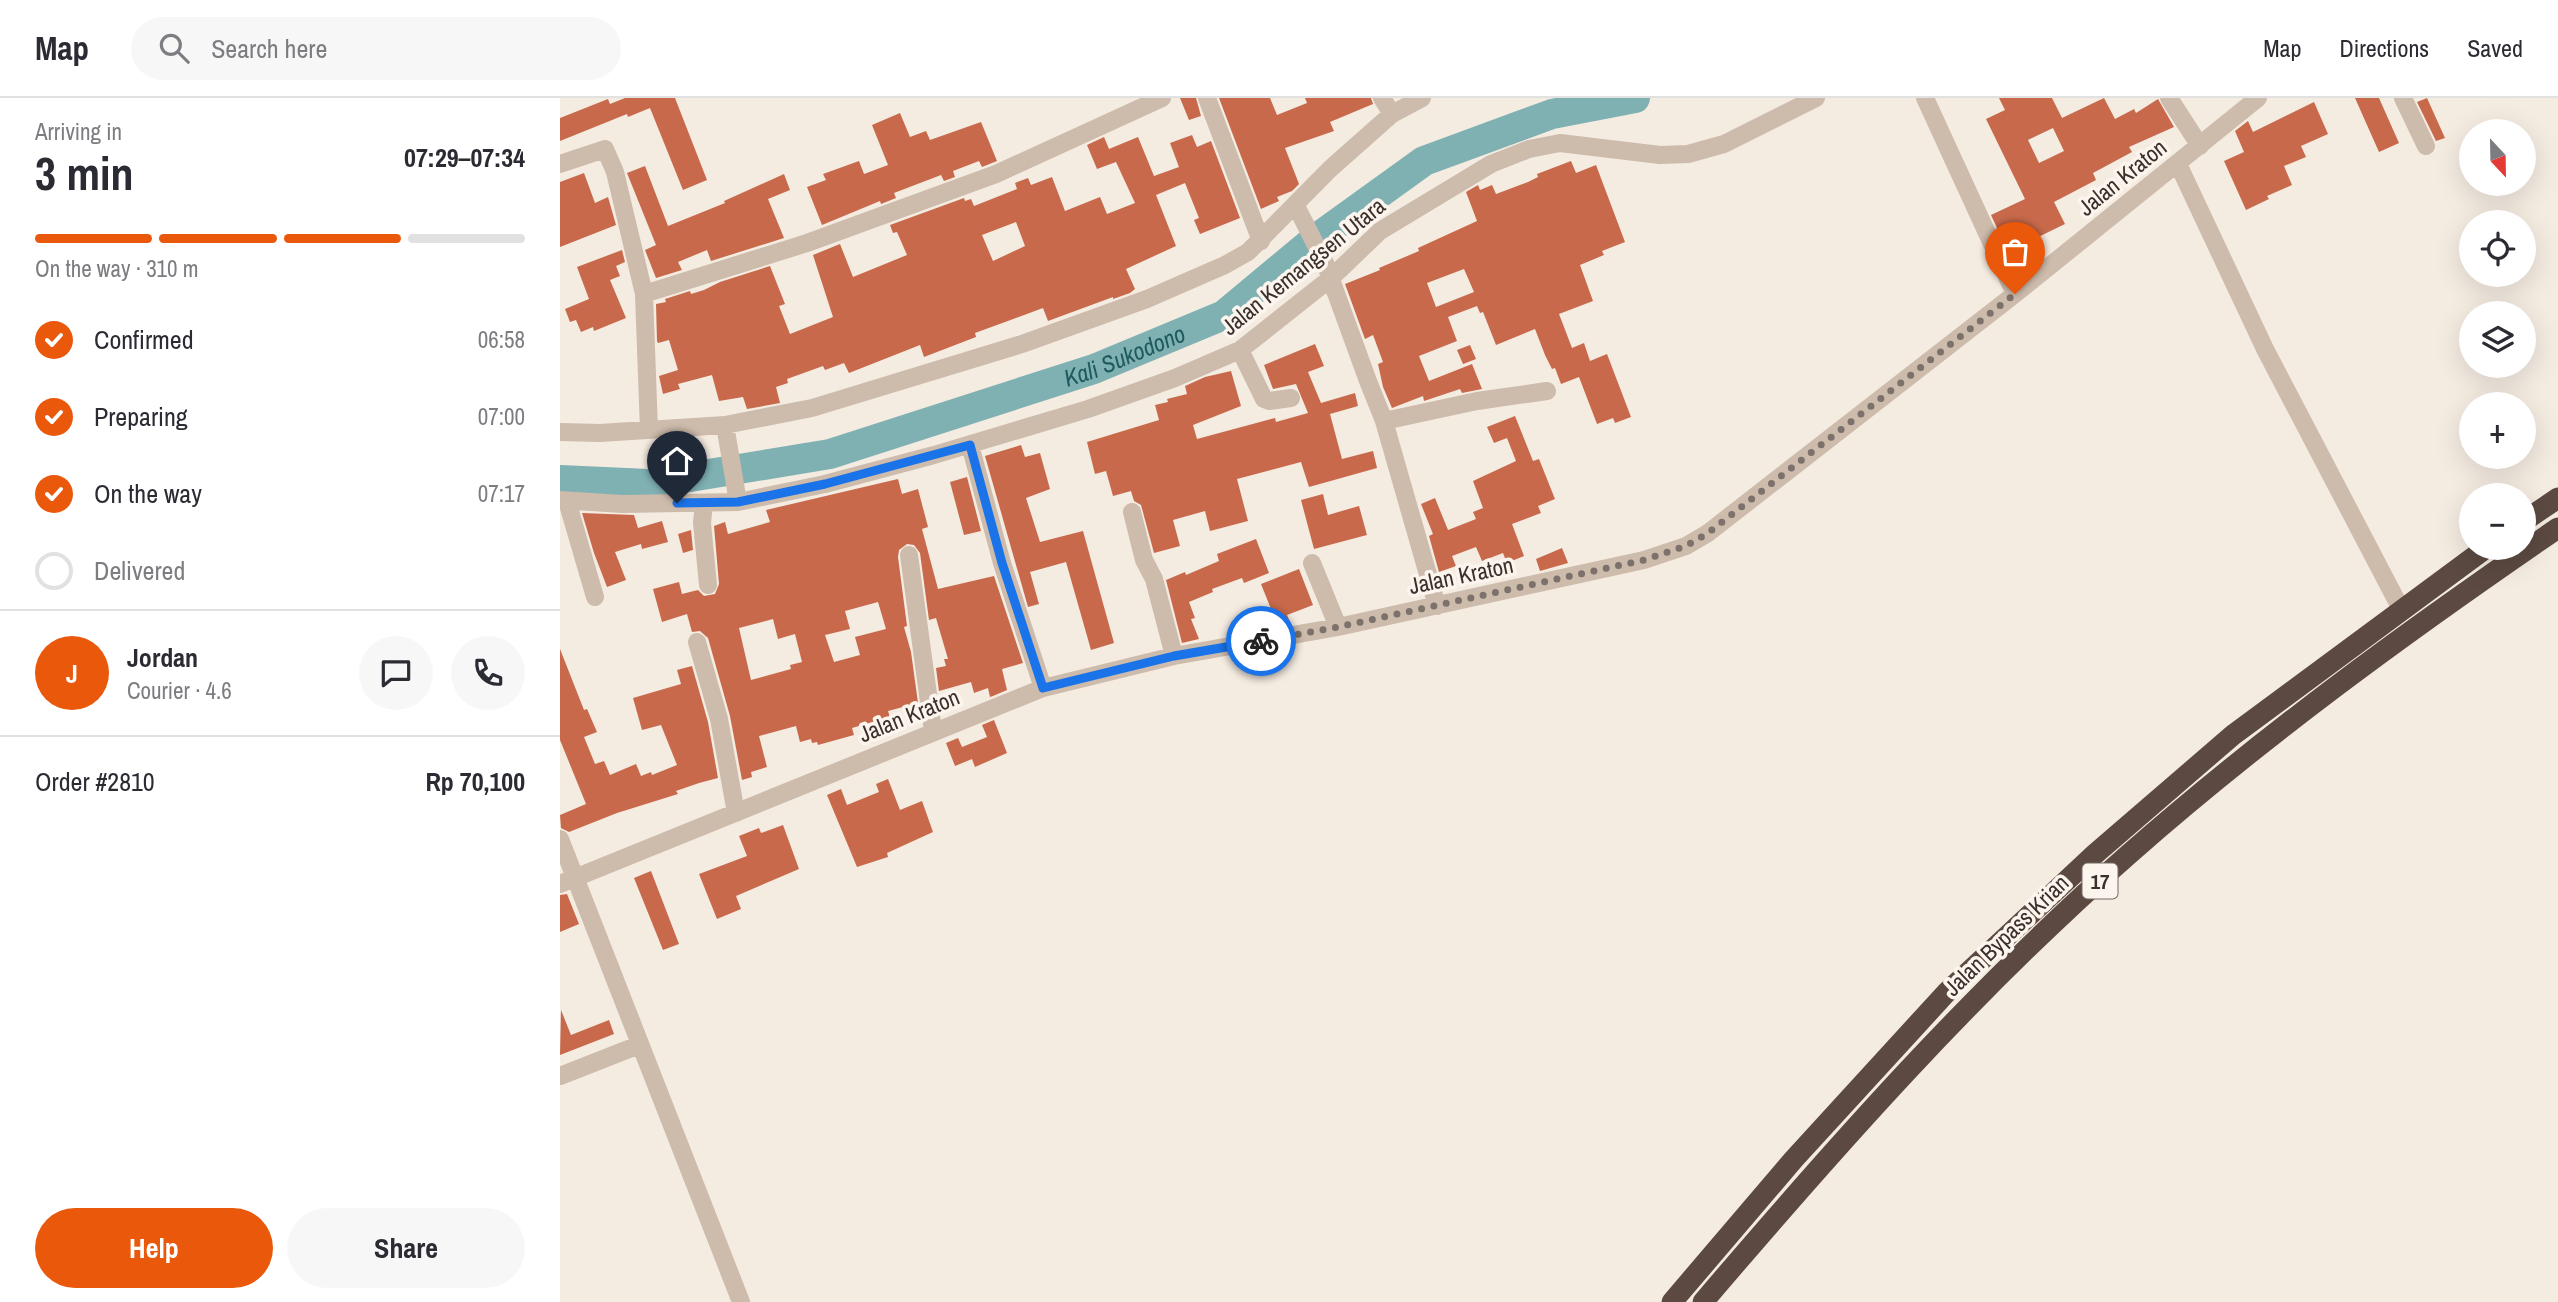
<!DOCTYPE html>
<meta charset="utf-8">
<style>
:root{--surface:#fff;--page:#f7f7f7;--text:#2b2b33;--muted:#7c7c81;--line:#e1e1e2;--accent:#ea580c}
body{margin:0;font-family:"Archivo Narrow",sans-serif;background:var(--page);color:var(--text);height:100vh;display:flex;flex-direction:column;font-size:26px;white-space:nowrap}
*{box-sizing:border-box;margin:0}
p{font-size:23px;color:var(--muted)}
.icon{flex:none;width:38px;height:38px;fill:none;stroke:currentColor;stroke-width:2;stroke-linecap:round;stroke-linejoin:round}
.map{position:relative;flex:1;overflow:hidden}
.panel{display:flex;flex-direction:column;background:var(--surface);width:560px}
.panel>*{flex:none}
.needle{width:46px;rotate:158deg}
.tools{position:absolute;left:1899px;top:21px;display:grid;gap:14px}
.tools a{display:grid;place-items:center;width:77px;height:77px;border-radius:50%;background:var(--surface);box-shadow:0 7px 28px #0002;font-size:35px}
.pin{position:absolute;display:grid;place-items:center;width:60px;height:60px;color:#fff;margin:-72px -30px;border-radius:50% 50% 50% 0;rotate:-45deg;box-shadow:0 0 7px #0007}
.pin .icon{rotate:45deg}
.courier{position:absolute;display:grid;place-items:center;width:70px;height:70px;margin:-35px;border:5px solid #1a73e8;border-radius:50%;background:#fff;color:#222;box-shadow:0 2px 9px #0007}
.headline em{font-style:normal;font-weight:800}
.headline div{display:flex;flex-direction:column-reverse}
.headline{display:flex;align-items:center;justify-content:space-between;height:119px;padding:0 35px}
h1{font-size:46px;font-weight:800;line-height:52px}
.bar{display:grid;grid-template-columns:repeat(4,1fr);gap:10px 7px;align-content:center;height:84px;padding:0 35px}
.bar i{height:9px;border-radius:5px;background:var(--line)}
.bar .current{background:var(--accent)}
.bar p{grid-column:span 4}
.line{display:flex;align-items:center;gap:18px;padding:0 35px;border-top:2px solid var(--line)}
.line div{flex:1}
.round{display:grid;place-items:center;flex:none;width:74px;height:74px;border-radius:37px;background:var(--page)}
ol{padding:0 35px;list-style:none}
li{display:flex;align-items:center;gap:21px;height:77px}
li p{margin-inline-start:auto}
li .icon{padding:7px;border-radius:50%;background:var(--accent);color:#fff;stroke-width:4}
li:last-child{color:var(--muted)}
li i{width:38px;height:38px;border:4px solid var(--line);border-radius:50%}
.primary-button{display:flex;gap:14px;margin-top:auto;padding:14px 35px}
.primary-button a{flex:1;height:80px;border-radius:42px;background:var(--accent);color:#fff;font-size:28px;font-weight:800;line-height:80px;text-align:center}
.primary-button a+a{background:var(--page);color:var(--text)}
header{display:flex;align-items:center;gap:42px;box-sizing:border-box;height:98px;padding:0 35px;background:var(--surface);border-bottom:2px solid var(--line)}
header strong{font-size:33px}
nav{display:flex;gap:38px;margin-inline-start:auto;font-size:24px}
.search{width:490px;height:63px;background:var(--page);display:flex;align-items:center;gap:18px;box-sizing:border-box;padding:0 24px;border-radius:38px;color:var(--muted);font-size:26px}
main{display:flex;flex:1;min-height:0}
.map>svg:first-child{display:block}
</style>
<header>
<strong>Map</strong>
<div class="search"><svg class="icon" aria-label="search" viewBox="0 0 24 24"><circle cx="10" cy="10" r="6"/><path d="M15 15l6 6"/></svg>Search here</div>
<nav><a>Map</a><a>Directions</a><a>Saved</a></nav>
</header>
<main>
<section class="panel">
<div class="headline"><div><h1>3 min</h1><p>Arriving in</p></div><em>07:29–07:34</em></div>
<div class="bar"><i class="current"></i><i class="current"></i><i class="current"></i><i></i><p>On the way · 310 m</p></div>
<ol>
<li><svg class="icon" aria-label="check" viewBox="0 0 24 24"><path d="M5 12l5 5 9-10"/></svg>Confirmed<p>06:58</p></li>
<li><svg class="icon" aria-label="check" viewBox="0 0 24 24"><path d="M5 12l5 5 9-10"/></svg>Preparing<p>07:00</p></li>
<li><svg class="icon" aria-label="check" viewBox="0 0 24 24"><path d="M5 12l5 5 9-10"/></svg>On the way<p>07:17</p></li>
<li><i></i>Delivered</li>
</ol>
<div class="line" style="height:126px"><b class="round" style="background:var(--accent);color:#fff">J</b><div><b>Jordan</b><p>Courier · 4.6</p></div><a class="round"><svg class="icon" aria-label="chat" viewBox="0 0 24 24"><path d="M4 5h16v11H9l-5 4z"/></svg></a><a class="round"><svg class="icon" aria-label="phone" viewBox="0 0 24 24"><path d="M5 4h4l2 5-3 2q2 4 5 5l2-3 5 2v4C11 20 4 13 5 4z"/></svg></a></div>
<div class="line" style="height:91px"><div>Order #2810</div><b>Rp 70,100</b></div>
<div class="primary-button"><a>Help</a><a>Share</a></div>
</section>
<div class="map">
<svg width="1998" height="1204" viewBox="0 0 1998 1204">
<rect width="100%" height="100%" fill="#f4ebe1"/>
<g fill="none" stroke-linecap="round" stroke-linejoin="round">
<path stroke="#7fb0b2" stroke-width="30" id="s1" d="M0,382L88,386L270,356L534,271L664,217L753,143L864,63L992,16L1075,0"/>
</g>
<path fill="#c8694b" fill-rule="evenodd" d="M65,0H115L147,82L123,92L90,10L68,19L67,16L0,43V20L48,1L50,6Z
M620,0H636L641,18L629,22Z
M659,0H710L717,17L747,5L745,0H811L813,6L770,24L774,33L725,50L739,86L732,93L717,99L719,103L701,111Z
M1439,0H1492L1502,20L1544,0L1555,21L1574,11L1576,15L1598,1L1614,29L1569,49L1572,54L1533,75L1536,82L1494,104L1505,126L1472,142L1475,146L1450,158L1431,117L1465,101L1426,21L1445,12ZM1493,30L1504,53L1479,65L1468,42Z
M1795,0H1819L1839,45L1819,54Z
M1867,0L1885,40L1876,43L1857,4Z
M1754,4L1768,36L1741,48L1746,59L1724,68L1732,87L1707,98L1709,101L1686,112L1664,63L1684,54L1675,33L1688,23L1693,34Z
M340,15L350,39L366,33L370,42L421,24L437,63L422,69L419,63L393,73L395,79L384,83L381,77L334,95L336,100L321,106L320,103L262,127L247,89L266,82L263,76L299,63L304,76L328,67L312,27Z
M632,37L637,49L651,43L680,120L640,136L634,122L639,120L625,85L596,97L616,148L566,171L575,191L570,195L553,201V199L488,223L483,210L415,235L416,239L364,259L360,247L289,275L284,265L265,272L263,268L227,281L228,285L216,289L220,305L187,311L183,299L159,303L152,277L118,286L120,291L103,296L99,278L118,272L109,242L98,245L97,243L96,206L106,204L105,201L130,193L131,196L144,192L160,184L210,168L225,206L219,208L230,236L273,219L253,157L280,146L293,179L347,157L337,134L333,135L330,127L404,100L405,103L411,101L414,108L457,91L455,85L468,80L471,87L492,79L505,113L540,99L547,116L575,105L556,64L537,71L527,47L544,39L549,51L578,39L594,78L619,69L610,45ZM456,124L465,148L433,163L422,137Z
M1011,63L1016,75L1036,67L1065,144L1042,153L1044,157L1020,167L1033,203L999,216L1012,250L1024,245L1030,263L1047,256L1071,319L1055,325L1053,320L1037,326L1019,279L1001,286L995,270L992,271L985,257L975,231L936,247L923,214L920,215L917,208L888,219L897,243L859,258L869,283L912,266L922,291L902,295L900,291L864,303L863,298L832,310L823,289L818,266L823,264L813,237L805,241L785,186L820,172L819,170L859,153L858,150L917,123L906,94L918,87L920,92L932,87L936,96L968,84L978,79L977,76ZM904,171L914,194L876,209L867,185Z
M85,68L108,128L165,105L164,103L224,76L230,92L208,101L224,140L151,163L147,152L118,164L122,172L96,180L85,152L96,147L67,75Z
M24,75L35,105L48,99L56,127L0,149V84Z
M62,152L65,164L56,168L60,178L50,182L66,220L34,233L33,229L21,234L16,222L10,224L5,211L29,201L17,169Z
M755,246L764,268L748,274L761,305L795,295L798,308L770,316L782,361L813,353L817,370L749,389L741,364L677,381L688,423L650,433L645,413L613,422L620,448L594,455L581,407L574,403L571,393L553,398L546,373L535,376L527,344L599,322L595,307L608,304L607,301L627,296L625,288L645,279L671,273L681,308L633,327L637,341L715,320L716,324L748,315L736,286L713,291L704,267Z
M910,247L916,261L903,266L897,252Z
M955,318L973,363L979,361L995,401L978,408L981,415L952,426L964,458L947,465L943,455L922,463L916,449L892,458L896,468L879,474L869,438L873,436L861,406L875,400L888,432L916,421L913,414L923,410L913,383L956,363L947,340L934,345L927,329Z
M461,347L465,359L480,355L490,391L466,400L480,444L523,433L554,545L531,552L506,464L470,474L479,506L468,509L425,358Z
M407,379L421,433L404,437L390,384Z
M338,381L342,396L358,391L368,429L362,431L378,491L434,478L463,565L442,571L447,592L433,598L430,599L428,590L414,595L411,584L379,593L376,570L386,568L384,561H388L376,520L369,522L360,455L354,447L347,446L339,452L338,459L347,528L344,529L351,554L358,605L328,613L331,623L317,626L316,623L292,630L294,637L258,647L257,644L252,645L251,641L240,644L236,628L199,638L207,669L191,674L192,679L182,682L170,618L148,540L140,533L132,534L127,516L102,524L93,491L119,484L122,496L138,492L144,498L155,496L159,486L154,428L165,424L168,436L210,424L206,412ZM318,504L326,531L295,539L300,557L274,564L265,537L290,531L285,513ZM213,521L218,541L235,536L242,564L230,567L231,571L191,582L179,530Z
M763,396L768,417L799,408L807,437L754,451L741,402Z
M22,415L74,417L78,430L102,423L108,444L82,451L81,446L55,454L66,482L47,489L34,455Z
M131,432L133,452L123,455L118,436Z
M696,441L709,475L684,485L682,480L652,491L653,494L629,504L635,520L631,521L639,541L622,545L606,482L625,474L626,477L659,463L657,456Z
M1002,450L1008,465L980,473L976,461Z
M739,471L753,507L727,517L731,526L691,533L686,521L711,511L701,486Z
M0,551L24,612L27,611L37,634L24,639L35,666L44,663L50,677L76,666L81,678L91,674L92,677L117,667L101,627L82,632L73,600L121,586L117,572L132,568L148,624L158,680L139,685L116,693L118,696L57,715L9,734L1,730L0,717L26,706L0,642Z
M434,622L447,655L415,669L412,661L395,668L386,645L398,640L402,649L427,639L422,627Z
M328,681L340,712L362,703L373,734L327,755L328,759L297,769L267,697L281,691L287,707L319,694L316,686Z
M223,727L239,771L176,798L181,811L157,821L139,776L187,758L179,738L199,730L201,735Z
M91,773L119,846L103,852L74,780Z
M7,796L19,826L0,834V797Z
M1,912L11,937L49,922L54,936L0,957Z"/>
<g fill="none" stroke-linecap="round" stroke-linejoin="round">
<path stroke="#cdbbac" stroke-width="18" d="M647,0L701,143
M822,0L832,16
M1365,0L1455,196
M1609,0L1640,48
M1843,0L1866,48
M0,66L45,51L55,74L84,196L89,332
M1618,66L1705,251L1841,511
M736,108L765,165L808,283L824,323L877,508
M84,196L247,145L436,76L602,0
M680,252L704,301L709,303L731,300
M824,323L917,303L987,293
M165,327L178,404
M0,334L40,335L165,327L252,310L462,246L587,201L665,167L688,154L770,71L832,16L862,0
M410,347L442,465L483,590
M0,402L62,406L178,404L265,386L374,357L528,311L615,280L680,252L771,180L820,133L931,66L969,51L1000,45L1100,57L1128,56L1164,46L1256,0
M7,403L35,499
M144,405L142,425L148,487
M572,414L584,462L594,481L614,558
M349,457L373,633
M752,465L778,529
M137,544L159,621L176,715
M0,741L181,1204
M0,786L483,590L614,558L778,529L1084,462L1126,448L1148,435L1455,196L1698,0
M0,978L79,947"/>
<path stroke="#5c4a42" stroke-width="21" d="M1964,423L1998,400
M1112,1204L1234,1061L1386,895L1535,756L1673,637L1926,450
M1143,1204C1276,1048 1413,893 1568,757C1703,638 1849,532 1998,430"/>
</g>
<g fill="none" stroke-linecap="round" stroke-linejoin="round">
<path stroke="#7c716b" stroke-width="7" stroke-dasharray="0 12.6" d="M701,543L778,529L1084,462L1126,448L1148,435L1455,196"/>
<path stroke="#1a73e8" stroke-width="9" d="M117,405L178,404L265,386L410,347L442,465L483,590L614,558L701,543"/>
</g>
<g text-anchor="middle" dominant-baseline="central" stroke-width="7" stroke-linejoin="round" paint-order="stroke">
<rect fill="#fbf5ee" stroke="#756b66" stroke-width="2" x="1522.5" y="765.5" width="35" height="35" rx="5"/>
<g font-size="21" font-weight="bold" fill="#3b302b">
<text x="1540" y="783">17</text>
</g>
<g font-size="23" fill="#3b302b" stroke="#fbf5ee">
<text transform="translate(1562 79) rotate(-39)">Jalan Kraton</text>
<text transform="translate(743 168) rotate(-39)">Jalan Kemangsen Utara</text>
<text transform="translate(901 477) rotate(-12)">Jalan Kraton</text>
<text transform="translate(349 617) rotate(-22)">Jalan Kraton</text>
<text transform="translate(1446 837) rotate(-44)">Jalan Bypass Krian</text>
</g>
<g font-size="24" font-style="italic" fill="#1f5a5e" stroke="#fbf5ee">
<text stroke="none"><textPath href="#s1" startOffset="583">Kali Sukodono</textPath></text>
</g>
</g>
</svg>
<div class="tools">
<a><svg class="needle" viewBox="-14 -14 28 28"><path d="M0-13l5 13h-10z" fill="#e53935"/><path d="M0 13l5-13h-10z" fill="#7c7c81"/></svg></a>
<a><svg class="icon" aria-label="locate" viewBox="0 0 24 24"><circle cx="12" cy="12" r="6"/><path d="M12 2v4M12 18v4M2 12h4M18 12h4"/></svg></a>
<a><svg class="icon" aria-label="layers" viewBox="0 0 24 24"><path d="M12 4l9 5-9 5-9-5zM3 14l9 5 9-5"/></svg></a>
<a>+</a>
<a>−</a>
</div>
<div class="pin" style="left:1455px;top:196px;background:#ea580c"><svg class="icon" aria-label="bag" viewBox="0 0 24 24"><path d="M5 8h14l-1 12H6zM9 8a3 3 0 0 1 6 0"/></svg></div>
<div class="pin" style="left:117px;top:405px;background:#1f2937"><svg class="icon" aria-label="home" viewBox="0 0 24 24"><path d="M3 11l9-7 9 7M6 9v11h12V9"/></svg></div>
<div class="courier" style="left:701px;top:543px"><svg class="icon" aria-label="bike" viewBox="0 0 24 24"><circle cx="6" cy="16" r="4"/><circle cx="18" cy="16" r="4"/><path d="M6 16l4-8h5l3 8M10 8l3 8H6M13 5h3"/></svg></div>
</div>
</main>
